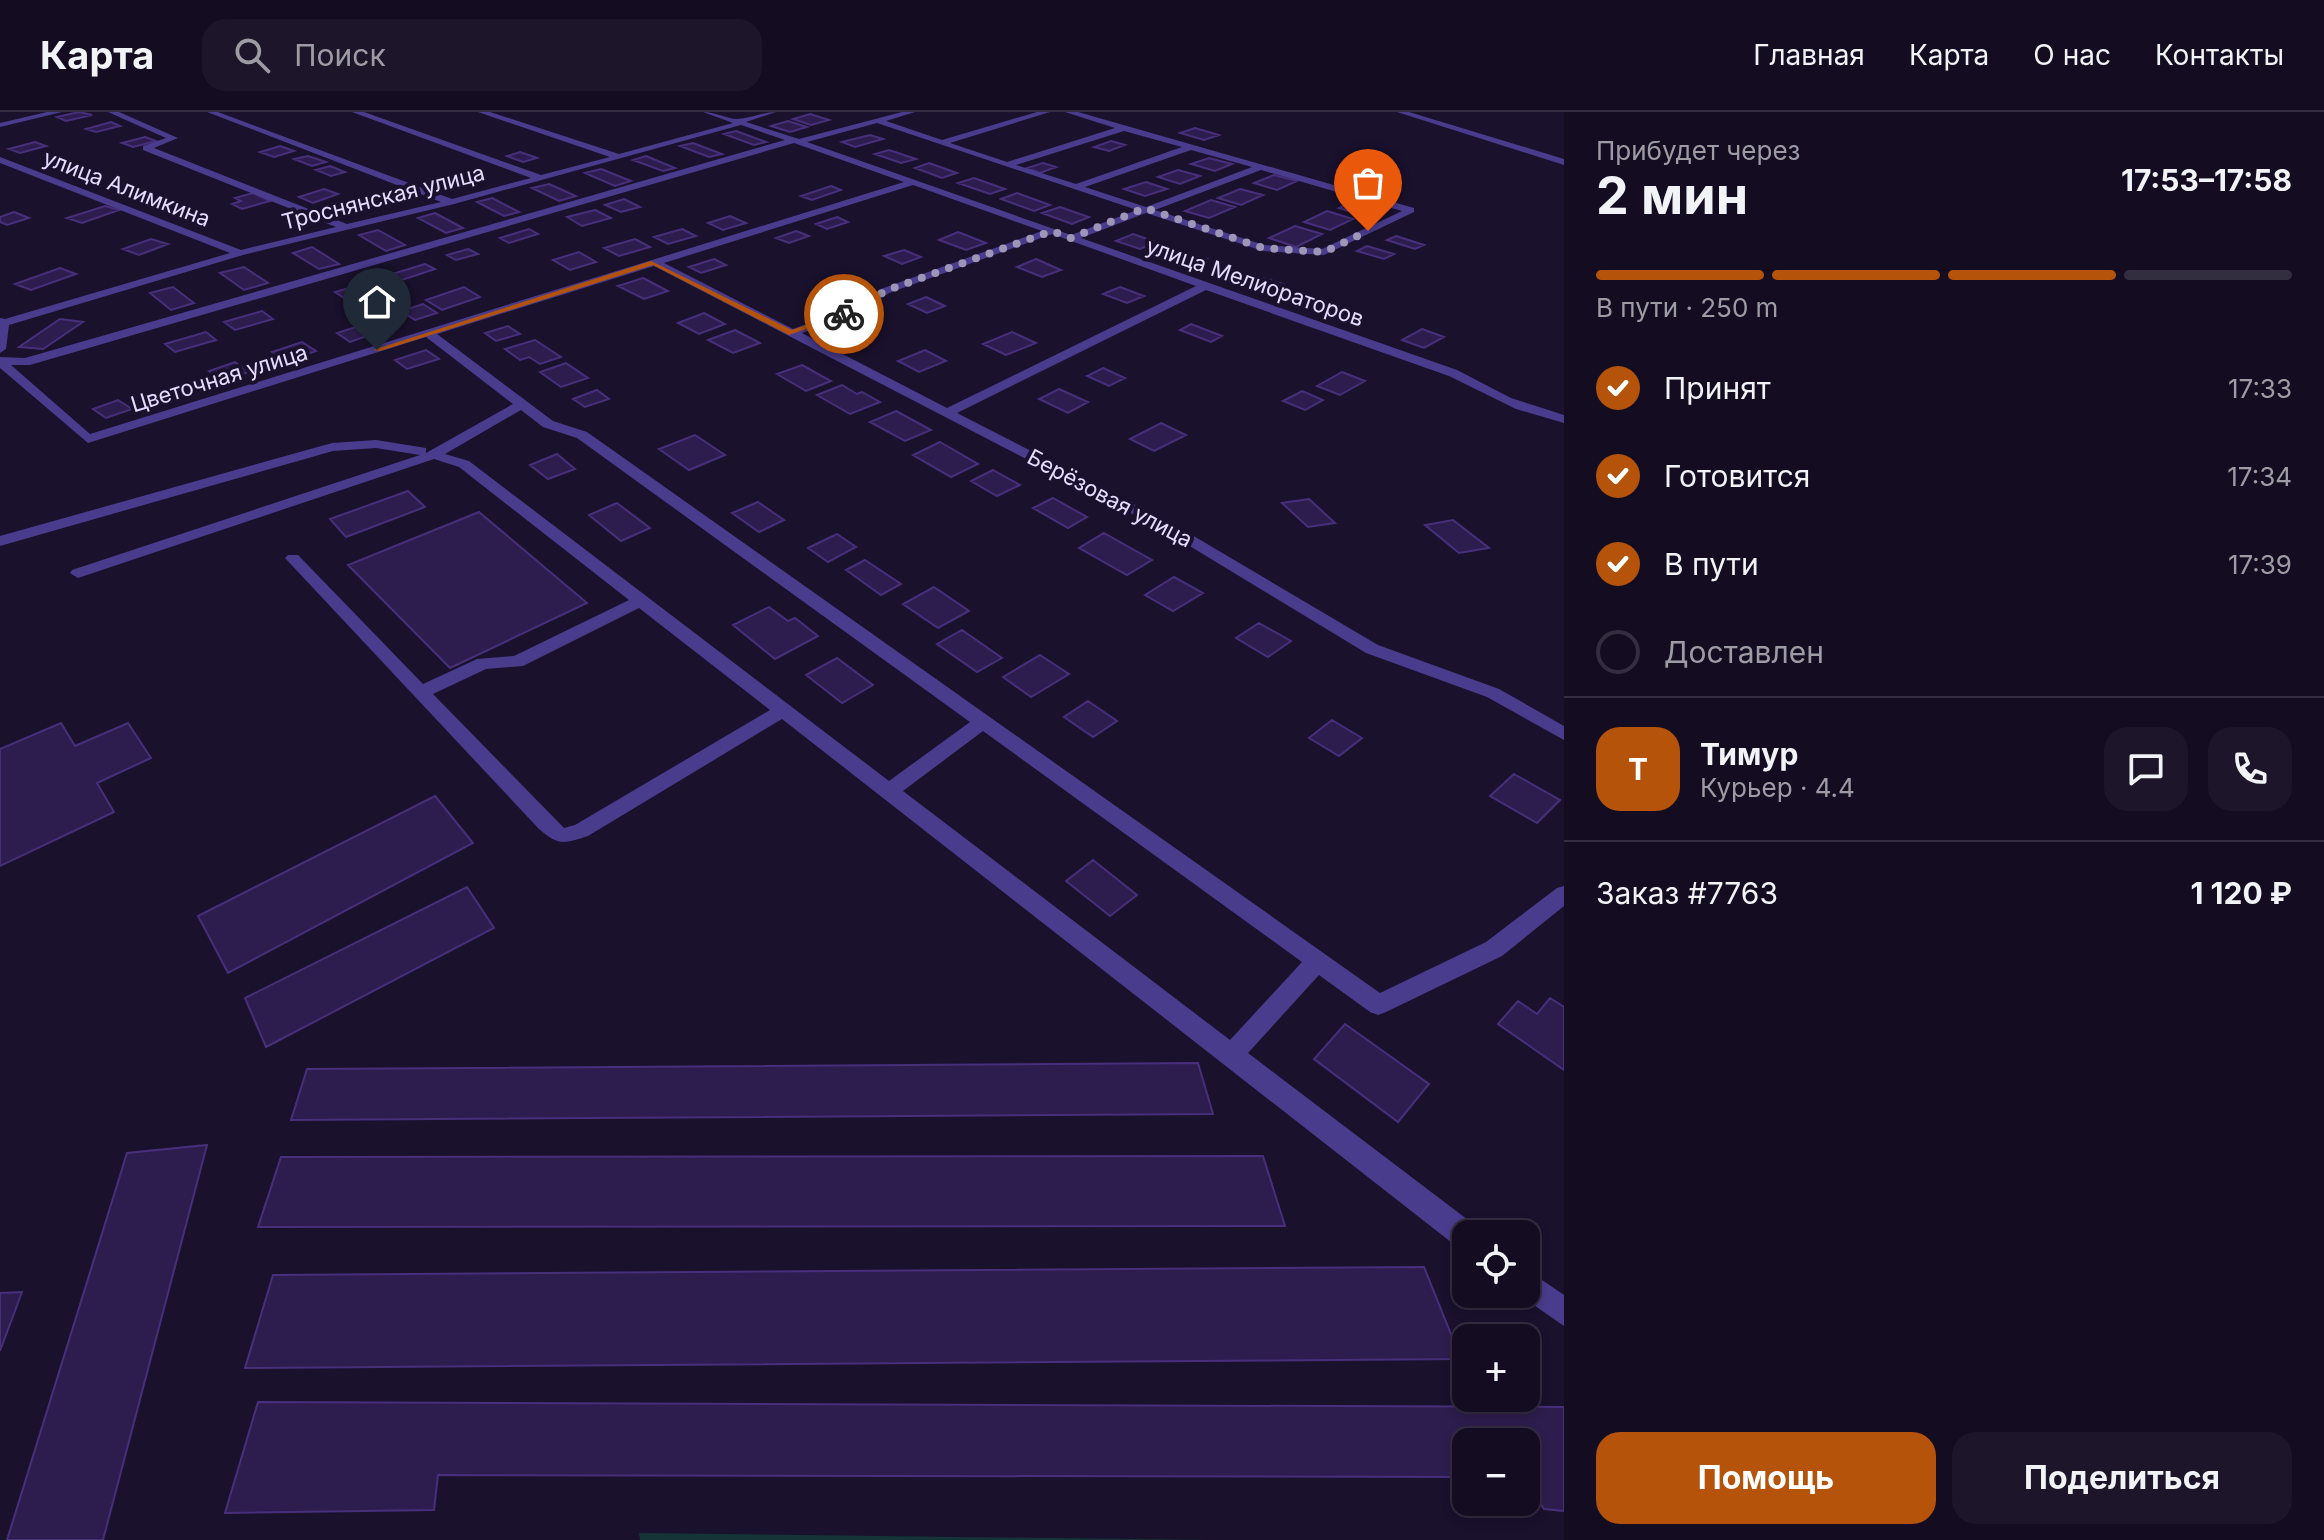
<!DOCTYPE html>
<html lang="ru">
<meta charset="utf-8">
<style>
:root{--surface:#140d22;--page:#1d162a;--text:#f1f3f6;--muted:#9d9ca5;--line:#332d40;--accent:#b45309}
body{margin:0;font-family:Inter,sans-serif;background:var(--page);color:var(--text);height:100vh;display:flex;flex-direction:column;font-size:30px;white-space:nowrap}
*{box-sizing:border-box;margin:0}
p{font-size:26px;color:var(--muted)}
.icon{flex:none;width:44px;height:44px;fill:none;stroke:currentColor;stroke-width:2;stroke-linecap:round;stroke-linejoin:round}
.map{position:relative;flex:1;overflow:hidden}
.panel{display:flex;flex-direction:column;background:var(--surface);width:760px}
.panel>*{flex:none}
.controls{position:absolute;left:1452px;top:1108px;display:grid;gap:16px}
.controls a{display:grid;place-items:center;width:88px;height:88px;border-radius:16px;background:var(--surface);box-shadow:0 4px 12px #0003,0 0 0 2px var(--line);font-size:40px}
.pin{position:absolute;display:grid;place-items:center;width:68px;height:68px;color:#fff;margin:-82px -34px;border-radius:50% 50% 50% 0;rotate:-45deg;box-shadow:0 0 8px #0007}
.pin .icon{rotate:45deg}
.courier{position:absolute;display:grid;place-items:center;width:80px;height:80px;margin:-40px;border:6px solid #b45309;border-radius:50%;background:#fff;color:#222;box-shadow:0 2px 10px #0007}
.head em{font-style:normal;font-weight:700}
.head div{display:flex;flex-direction:column-reverse}
.head{display:flex;align-items:center;justify-content:space-between;height:136px;padding:0 32px}
h1{font-size:52px;font-weight:700;line-height:60px}
.bar{display:grid;grid-template-columns:repeat(4,1fr);gap:12px 8px;align-content:center;height:96px;padding:0 32px}
.bar i{height:10px;border-radius:6px;background:var(--line)}
.bar .on{background:var(--accent)}
.bar p{grid-column:span 4}
.line{display:flex;align-items:center;gap:20px;padding:0 32px;border-top:2px solid var(--line)}
.line div{flex:1}
.round{display:grid;place-items:center;flex:none;width:84px;height:84px;border-radius:24px;background:var(--page)}
ol{padding:0 32px;list-style:none}
li{display:flex;align-items:center;gap:24px;height:88px}
li p{margin-inline-start:auto}
li .icon{padding:8px;border-radius:50%;background:var(--accent);color:#fff;stroke-width:4}
li:last-child{color:var(--muted)}
li i{width:44px;height:44px;border:4px solid var(--line);border-radius:50%}
.primary-button{display:flex;gap:16px;margin-top:auto;padding:16px 32px}
.primary-button a{flex:1;height:92px;border-radius:24px;background:var(--accent);color:#fff;font-size:32px;font-weight:700;line-height:92px;text-align:center}
.primary-button a+a{background:var(--page);color:var(--text)}
header{display:flex;align-items:center;gap:48px;box-sizing:border-box;height:112px;padding:0 40px;background:var(--surface);border-bottom:2px solid var(--line)}
header strong{font-size:38px}
nav{display:flex;gap:44px;margin-inline-start:auto;font-size:28px}
.search{width:560px;height:72px;background:var(--page);display:flex;align-items:center;gap:20px;box-sizing:border-box;padding:0 28px;border-radius:24px;color:var(--muted);font-size:30px}
main{display:flex;flex:1;min-height:0}
.map>svg:first-child{display:block}
</style>
<header>
<strong>Карта</strong>
<div class="search"><svg class="icon" aria-label="search" viewBox="0 0 24 24"><circle cx="10" cy="10" r="6"/><path d="M15 15l6 6"/></svg>Поиск</div>
<nav><a>Главная</a><a>Карта</a><a>О нас</a><a>Контакты</a></nav>
</header>
<main>
<div class="map">
<svg width="1564" height="1428" viewBox="0 0 1564 1428">
<rect width="100%" height="100%" fill="#1a112d"/>
<path fill="#143437" d="M639,1421L1212,1428H640Z"/>
<path fill="#2d1d4e" stroke="#472f7b" stroke-width="2" d="M79,0L92,3L66,9L57,5Z
M810,2L829,8L811,13L793,7Z
M788,9L807,15L790,20L771,14Z
M111,10L120,14L96,20L86,17Z
M1195,16L1219,23L1204,28L1180,21Z
M736,19L766,30L754,33L724,22Z
M870,23L883,27L855,35L842,30Z
M145,25L156,29L133,35L122,31Z
M1111,29L1125,33L1109,39L1094,35Z
M35,30L46,34L20,41L9,37Z
M693,31L722,42L709,45L680,34Z
M280,34L294,39L274,45L260,40Z
M889,38L916,47L901,51L875,42Z
M520,40L537,46L523,50L507,44Z
M308,44L326,50L312,54L294,47Z
M646,44L675,56L663,59L633,48Z
M1209,46L1232,52L1215,59L1191,52Z
M929,51L957,61L942,66L915,56Z
M1043,51L1056,55L1040,61L1027,56Z
M330,54L345,60L331,64L316,58Z
M601,57L631,69L615,74L585,61Z
M1178,58L1200,64L1180,72L1158,65Z
M1274,63L1297,69L1277,78L1254,71Z
M974,66L1005,77L990,82L958,71Z
M1146,70L1167,77L1145,84L1124,77Z
M549,72L576,84L559,89L532,76Z
M831,74L841,78L812,88L801,84Z
M324,77L338,82L313,91L299,85Z
M1240,77L1263,83L1241,93L1218,86Z
M253,81L270,89L242,97L232,92L241,89L235,86Z
M1017,81L1050,93L1034,99L1001,87Z
M492,86L519,100L504,104L477,90Z
M624,87L640,95L621,100L605,93Z
M1359,87L1385,94L1364,104L1339,96Z
M1211,88L1235,95L1209,106L1185,99Z
M105,94L119,98L82,111L67,106Z
M1060,95L1089,105L1072,112L1042,101Z
M595,98L611,106L582,114L567,105Z
M1327,99L1353,107L1330,118L1304,110Z
M14,100L29,106L7,113L0,110V105Z
M435,101L463,116L446,121L418,106Z
M730,104L746,111L723,118L708,111Z
M837,105L848,110L827,117L816,112Z
M1295,114L1322,122L1296,135L1269,126Z
M529,117L538,122L509,131L500,126Z
M682,117L696,124L668,132L654,125Z
M378,118L405,133L386,139L359,123Z
M796,119L809,124L789,131L776,126Z
M958,120L986,131L966,138L939,128Z
M1133,122L1156,130L1140,137L1116,129Z
M1396,124L1424,133L1415,137L1387,128Z
M151,127L168,132L139,143L123,137Z
M635,127L650,135L619,144L604,136Z
M1367,134L1394,142L1384,147L1357,139Z
M312,135L339,152L319,157L293,141Z
M468,137L478,142L456,148L447,143Z
M904,138L921,145L902,152L884,144Z
M1180,138L1207,147L1191,154L1164,145Z
M579,140L596,150L570,158L553,148Z
M714,147L726,153L701,161L689,155Z
M1036,147L1061,158L1042,165L1017,155Z
M425,152L435,157L402,168L392,162Z
M244,155L268,171L244,178L220,161Z
M60,156L76,162L31,178L15,172Z
M1260,165L1283,172L1267,181L1244,173Z
M643,166L668,179L644,187L618,174Z
M372,169L384,176L347,188L335,180Z
M173,175L194,191L171,198L150,181Z
M464,175L480,185L442,198L426,188Z
M1120,175L1144,184L1127,191L1103,182Z
M1301,182L1327,192L1315,198L1289,188Z
M926,185L945,194L927,201L908,192Z
M423,192L437,201L415,208L401,199Z
M262,199L273,207L235,218L224,210Z
M704,201L725,212L699,222L678,211Z
M60,207L83,210L43,237L19,235Z
M368,211L381,219L350,230L337,221Z
M1191,212L1222,224L1211,230L1180,218Z
M508,214L520,222L496,229L485,221Z
M846,216L862,223L844,231L828,223Z
M1422,217L1444,225L1424,236L1402,228Z
M735,218L760,231L733,241L708,228Z
M206,220L216,228L175,240L165,232Z
M1012,220L1036,231L1006,243L983,232Z
M535,228L561,245L540,252L529,245L520,248L505,237Z
M302,230L316,239L286,250L272,240Z
M426,238L439,247L407,257L395,248Z
M925,238L946,249L919,260L898,249Z
M235,250L249,260L222,269L209,259Z
M566,251L588,266L561,275L540,260Z
M802,253L831,269L806,279L777,262Z
M1103,256L1125,266L1109,274L1087,264Z
M1342,260L1365,269L1340,283L1317,274Z
M842,273L857,282L862,280L880,290L850,302L817,283Z
M1059,277L1088,290L1068,301L1039,287Z
M597,278L609,287L585,295L573,287Z
M1302,279L1323,288L1305,298L1283,289Z
M118,288L132,297L106,306L93,297Z
M896,299L931,318L905,329L870,310Z
M1161,311L1186,323L1154,339L1130,327Z
M695,323L725,343L689,358L659,337Z
M940,330L978,352L951,365L913,343Z
M557,342L575,357L548,367L530,353Z
M993,358L1020,373L997,384L971,369Z
M408,379L425,395L346,425L330,407Z
M1053,386L1087,405L1068,416L1033,396Z
M1309,387L1335,411L1308,415L1282,391Z
M758,390L784,408L759,420L732,401Z
M617,391L650,416L621,429L589,403Z
M479,400L587,491L450,556L348,453Z
M1453,408L1489,436L1459,441L1425,413Z
M1104,421L1152,448L1127,463L1079,436Z
M837,422L856,435L828,450L808,436Z
M865,448L901,472L881,483L846,458Z
M1174,465L1203,481L1173,499L1145,483Z
M934,475L969,499L938,516L903,492Z
M769,495L788,509L795,506L818,524L775,547L733,513Z
M1259,511L1291,529L1268,545L1236,526Z
M962,518L1002,546L977,560L937,532Z
M1040,543L1069,562L1031,585L1003,565Z
M837,546L873,573L842,591L806,563Z
M1088,589L1117,609L1093,625L1064,605Z
M1332,608L1362,626L1339,644L1309,626Z
M61,611L75,634L128,611L151,646L97,671L114,700L0,754V637Z
M1514,662L1560,688L1537,711L1490,684Z
M435,684L473,731L228,861L198,804Z
M1093,748L1137,783L1110,804L1066,769Z
M467,775L494,816L266,935L245,886Z
M1550,886L1564,895V958L1498,912L1518,889L1537,902Z
M1345,912L1429,972L1398,1010L1314,947Z
M1198,951L1213,1002L291,1008L307,957Z
M207,1033L103,1428H7L127,1041Z
M1263,1044L1285,1114L258,1115L281,1045Z
M1424,1155L1461,1247L245,1256L273,1163Z
M22,1180L0,1239V1181Z
M258,1290L1564,1295V1399L1544,1397L1526,1370V1330H1466V1365L438,1363L434,1398L225,1401Z"/>
<g fill="none" stroke-linecap="round" stroke-linejoin="round">
<path fill="#493c8d" fill-rule="evenodd" d="M47,0H62L0,15V11Z
M108,0H119L178,26L154,36L347,112L441,90L207,0H218L452,87L531,66L352,0H364L541,63L610,45L478,0H490L619,42L733,11L703,0C715,0 725,6 736,7C748,7 763,0 776,0L746,10L799,27L902,0H915L886,9L942,28L1037,0H1050L950,31L1007,50L1115,16L1065,0H1078L1414,96V100L1324,143L1263,139L1146,101L1081,126L1457,258L1511,286L1564,303V311L1516,297L1449,264L1206,178L957,301L1175,413L1378,533L1499,577L1564,614V628L1487,585L1366,541L1165,419L654,154L437,222L553,309L587,320L1380,881L1486,830L1557,776L1564,774V794L1502,844L1386,900L1378,903L1370,900L1319,863L1248,941L1476,1114L1479,1122H1466V1137L1456,1134L782,607L588,724C563,732 559,734 539,717L285,446L288,443H298L423,572L477,547L514,544L629,488L459,355L434,347L78,466L70,461L72,458L420,343L376,336L333,339L0,434V424L332,331L376,328L426,336V341L513,292L426,225L88,331L0,256V245L25,246L785,28L741,13L454,92L243,143L9,213L6,237L0,241V206L5,207L230,141L0,51V45L241,138L336,115L143,38V34L166,26ZM877,11L1137,98L1071,123L807,30ZM1124,19L1182,35L1076,72L1016,53ZM794,31L904,70L90,322L11,253H30ZM1191,38L1252,55L1146,95L1085,75ZM1261,58L1402,99L1322,137L1264,133L1155,98ZM913,73L1042,119L881,177L856,194L793,217L664,151ZM1052,122L1196,174L947,296L802,221L864,198L889,181ZM521,298L543,315L577,326L970,610L889,669L469,349L445,342ZM639,496L770,598L575,713L564,716L433,582L486,557L523,554ZM983,619L1302,850L1230,928L903,679Z
M1397,0H1409L1564,47V53Z
M1526,1157L1564,1183V1214L1518,1182H1526Z"/>
</g>
<path fill="#b45309" d="M651,149L792,218L842,200L848,202L789,223L653,153L380,239L373,238Z"/>
<g fill="none" stroke-linecap="round" stroke-linejoin="round">
<path stroke="#9e96b6" stroke-width="8" stroke-dasharray="0 14.4" d="M844,202L860,196L885,179L1052,119L1071,126L1145,96L1263,136L1324,140L1368,119"/>
</g>
<g text-anchor="middle" dominant-baseline="central" stroke-width="8" stroke-linejoin="round" paint-order="stroke">
<g font-size="22" fill="#e5ddff" stroke="#1a112d">
<text transform="translate(127 76) rotate(21)">улица Алимкина</text>
<text transform="translate(383 85) rotate(-14)">Троснянская улица</text>
<text transform="translate(1255 170) rotate(19)">улица Мелиораторов</text>
<text transform="translate(219 266) rotate(-17)">Цветочная улица</text>
<text transform="translate(1110 386) rotate(28)">Берёзовая улица</text>
</g>
</g>
</svg>
<div class="controls">
<a><svg class="icon" aria-label="locate" viewBox="0 0 24 24"><circle cx="12" cy="12" r="6"/><path d="M12 2v4M12 18v4M2 12h4M18 12h4"/></svg></a>
<a>+</a>
<a>−</a>
</div>
<div class="pin" style="left:1368px;top:119px;background:#ea580c"><svg class="icon" aria-label="bag" viewBox="0 0 24 24"><path d="M5 8h14l-1 12H6zM9 8a3 3 0 0 1 6 0"/></svg></div>
<div class="pin" style="left:377px;top:238px;background:#1f2937"><svg class="icon" aria-label="home" viewBox="0 0 24 24"><path d="M3 11l9-7 9 7M6 9v11h12V9"/></svg></div>
<div class="courier" style="left:844px;top:202px"><svg class="icon" aria-label="bike" viewBox="0 0 24 24"><circle cx="6" cy="16" r="4"/><circle cx="18" cy="16" r="4"/><path d="M6 16l4-8h5l3 8M10 8l3 8H6M13 5h3"/></svg></div>
</div>
<section class="panel">
<div class="head"><div><h1>2 мин</h1><p>Прибудет через</p></div><em>17:53–17:58</em></div>
<div class="bar"><i class="on"></i><i class="on"></i><i class="on"></i><i></i><p>В пути · 250 m</p></div>
<ol>
<li><svg class="icon" aria-label="check" viewBox="0 0 24 24"><path d="M5 12l5 5 9-10"/></svg>Принят<p>17:33</p></li>
<li><svg class="icon" aria-label="check" viewBox="0 0 24 24"><path d="M5 12l5 5 9-10"/></svg>Готовится<p>17:34</p></li>
<li><svg class="icon" aria-label="check" viewBox="0 0 24 24"><path d="M5 12l5 5 9-10"/></svg>В пути<p>17:39</p></li>
<li><i></i>Доставлен</li>
</ol>
<div class="line" style="height:144px"><b class="round" style="background:var(--accent);color:#fff">Т</b><div><b>Тимур</b><p>Курьер · 4.4</p></div><a class="round"><svg class="icon" aria-label="chat" viewBox="0 0 24 24"><path d="M4 5h16v11H9l-5 4z"/></svg></a><a class="round"><svg class="icon" aria-label="phone" viewBox="0 0 24 24"><path d="M5 4h4l2 5-3 2q2 4 5 5l2-3 5 2v4C11 20 4 13 5 4z"/></svg></a></div>
<div class="line" style="height:104px"><div>Заказ #7763</div><b>1 120 ₽</b></div>
<div class="primary-button"><a>Помощь</a><a>Поделиться</a></div>
</section>
</main>
